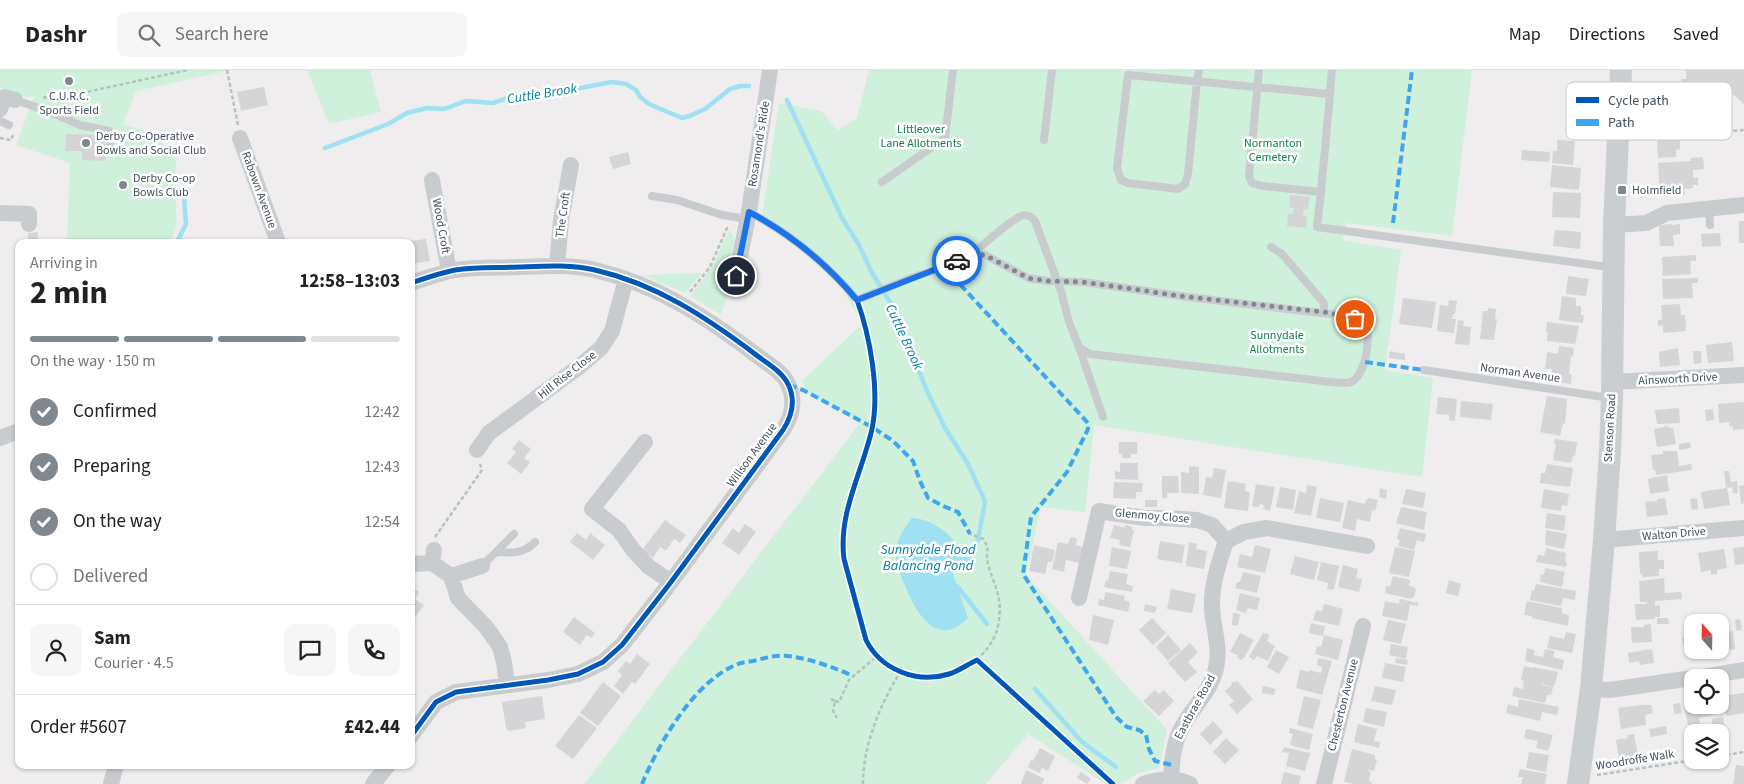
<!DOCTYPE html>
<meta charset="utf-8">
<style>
:root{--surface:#fff;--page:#f6f6f6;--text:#222;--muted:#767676;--line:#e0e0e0;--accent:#7f878f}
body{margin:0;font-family:"Source Sans 3",sans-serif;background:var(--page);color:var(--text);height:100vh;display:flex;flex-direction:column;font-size:19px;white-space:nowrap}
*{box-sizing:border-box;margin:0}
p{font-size:16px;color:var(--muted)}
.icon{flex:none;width:28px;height:28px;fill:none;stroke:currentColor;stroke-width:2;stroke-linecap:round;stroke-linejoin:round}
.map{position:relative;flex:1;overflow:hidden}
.panel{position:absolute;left:15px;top:169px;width:400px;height:530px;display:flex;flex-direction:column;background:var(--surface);border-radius:10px;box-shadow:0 1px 4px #0004}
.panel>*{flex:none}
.needle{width:32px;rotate:340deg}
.tools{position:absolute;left:1684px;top:544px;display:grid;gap:10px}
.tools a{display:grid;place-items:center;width:45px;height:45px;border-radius:10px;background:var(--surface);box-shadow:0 1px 4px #0004;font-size:25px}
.pin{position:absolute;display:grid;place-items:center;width:42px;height:42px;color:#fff;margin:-21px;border:2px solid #fff;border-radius:50%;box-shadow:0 1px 5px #0007}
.courier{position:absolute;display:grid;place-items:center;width:50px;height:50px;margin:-25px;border:4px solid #1a73e8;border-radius:50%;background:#fff;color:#222;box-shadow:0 1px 6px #0007}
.overview em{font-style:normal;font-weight:700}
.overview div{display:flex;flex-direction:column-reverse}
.overview{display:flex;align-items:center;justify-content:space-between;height:85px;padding:0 15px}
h1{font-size:32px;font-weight:700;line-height:38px}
.bar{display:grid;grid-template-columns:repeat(4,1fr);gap:8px 5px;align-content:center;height:60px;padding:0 15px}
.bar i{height:6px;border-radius:4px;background:var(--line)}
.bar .selected{background:var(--accent)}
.bar p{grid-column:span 4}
.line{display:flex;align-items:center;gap:12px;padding:0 15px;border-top:1px solid var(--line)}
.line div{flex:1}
.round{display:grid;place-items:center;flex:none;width:52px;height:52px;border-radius:10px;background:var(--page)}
ol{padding:0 15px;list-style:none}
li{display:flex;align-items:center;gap:15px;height:55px}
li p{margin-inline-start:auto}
li .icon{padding:5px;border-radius:50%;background:var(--accent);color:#fff;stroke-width:4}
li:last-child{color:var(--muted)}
li i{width:28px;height:28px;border:2px solid var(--line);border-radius:50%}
header{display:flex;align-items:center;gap:30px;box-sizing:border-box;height:70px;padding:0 25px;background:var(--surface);border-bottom:1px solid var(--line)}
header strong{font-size:24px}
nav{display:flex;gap:28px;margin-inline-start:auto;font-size:18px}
.search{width:350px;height:45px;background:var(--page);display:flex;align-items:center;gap:12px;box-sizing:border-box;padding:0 18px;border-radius:10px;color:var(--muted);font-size:19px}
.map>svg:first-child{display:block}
</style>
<header>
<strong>Dashr</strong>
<div class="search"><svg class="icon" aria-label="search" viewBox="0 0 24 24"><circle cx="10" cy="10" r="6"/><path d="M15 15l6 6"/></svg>Search here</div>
<nav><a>Map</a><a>Directions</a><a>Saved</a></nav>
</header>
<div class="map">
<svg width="1744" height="714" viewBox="0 0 1744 714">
<rect width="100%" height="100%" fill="#efeded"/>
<path fill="#cff0db" d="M0,0H231L136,21L123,54L161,66L163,77L173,82L176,92V158L170,172H67L70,93L16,75L34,27H25L0,17Z
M307,0H370L381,42L329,54Z
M869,0H1472L1452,166L1346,153L1343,170L1401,180L1385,300L1433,308L1422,407L1094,355L1085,442L1041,437L1026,505L1167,660L1159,698L1139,703L1120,714H1106L1028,664L986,714H584L860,353L807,323L802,311L862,254L840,214L817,191L761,153L779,33L821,41L838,60L857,48Z
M729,160C740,169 729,188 725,200L734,203L721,245L690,226L712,197Z
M702,203L685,223L643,205Z"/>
<path fill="#9fe1f3" d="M912,448C925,448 946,459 954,471C956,475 958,482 959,487H970L972,481L977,483L970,492H959L953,504L968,548C938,580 916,543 905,516C901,506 896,494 896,483C897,469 904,458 912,448Z"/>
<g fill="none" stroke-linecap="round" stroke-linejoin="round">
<path stroke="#9fe1f3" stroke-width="4.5" d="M787,30L842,148L859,175L871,201L890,232L902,257L927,321L945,358L968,394L985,431L980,459L975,482L972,486
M325,78L388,54L407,43L427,38L444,39L466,31L493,33L516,25L533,27L612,12L626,14L636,20L640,27L649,34L682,48L692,45L705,39L730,19L740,16H749
M177,172L186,154L184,127
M957,516L987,554
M1035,619L1082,672L1116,697"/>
</g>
<path fill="#d5d5d7" d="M1686,0H1744V34L1729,21H1721V28L1715,35L1710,36V45L1693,46V43L1684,44L1683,32L1688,31V21H1682L1681,9H1686Z
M264,17L268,35L241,41L237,22Z
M66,64L106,65L105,91L82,90V81H65Z
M1680,68V79L1676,80V87L1658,88L1657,69Z
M1557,70L1575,71L1573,95L1552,93L1553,81H1557Z
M1522,80L1550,82L1549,92L1521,90Z
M628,82L631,94L613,99L609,87Z
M1703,87L1704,99L1693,100V108L1698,107V115H1693V118L1684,119L1685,125L1660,127L1658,93L1691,91V88Z
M1552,95L1581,98L1579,120L1550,117Z
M1553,122L1581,123L1580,148L1552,147Z
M1290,125L1310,127L1308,139H1304L1303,146H1307L1306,158L1287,156L1288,144H1293L1294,138L1289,137Z
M1739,151H1744V173H1739Z
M1672,154V155L1680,154V164L1673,165L1674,176H1660L1659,155Z
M1555,160L1581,162L1580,179L1553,176Z
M38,162V172H28V163Z
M1720,163L1721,176L1702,177L1701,164Z
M426,169L430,191L411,194V171Z
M1696,185V191H1690L1691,204L1663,206L1662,187Z
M1568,206L1589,209L1586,226L1566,224Z
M1698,208V213H1692L1693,228L1663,229L1662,209Z
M1562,226L1576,228V236H1581V245H1584L1583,253L1559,250Z
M1403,228L1436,232L1432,258L1399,254Z
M1449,230L1457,231L1455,244H1453L1452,249H1456L1454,263L1437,261L1440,235L1448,236Z
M1680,234L1681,245H1685L1686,261L1663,263V255L1658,256V250H1662L1661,235Z
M1488,238L1496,239L1495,249H1497L1494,270L1480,269L1483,241H1488Z
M1458,250L1464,251L1463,256L1471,257L1469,275L1455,274Z
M1547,252L1579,256L1575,274L1547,271L1548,262H1546Z
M1732,272L1734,291L1708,293L1706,275Z
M1559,276L1574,278L1573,287L1571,286L1569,304L1572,305L1571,314L1550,311L1552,299H1545L1547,282L1558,284Z
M1678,278L1680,295L1660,297L1659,282Z
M1390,281L1405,284V290L1389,288Z
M1693,281H1701L1702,293L1694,294Z
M1547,326L1567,329L1565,354L1563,353L1560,366L1540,362Z
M1438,327L1457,329L1455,351L1449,350V345L1436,344Z
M1461,331L1493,334L1491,350L1460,347Z
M1744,332V359L1733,360V356L1730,357L1729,352L1719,353L1718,334Z
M1679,338L1680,353L1657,354L1655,340Z
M1713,339L1714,350L1706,351L1705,340Z
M1668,356L1669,358H1673L1676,374L1657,377L1654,359Z
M1555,369L1577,372L1575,386L1573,385L1571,393L1553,390L1556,374H1554Z
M519,370L531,379L524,388L530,392L521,404L507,393L516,382L512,379Z
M1119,372H1137V384H1131V388H1122V384H1119Z
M1690,372L1691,378L1679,380V374Z
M1663,381H1677L1679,396L1691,394L1692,400L1656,405L1655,400H1653L1651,385L1663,384Z
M1120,393H1138V410L1115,409V401L1120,402Z
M1547,394L1573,398L1570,417L1540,413L1541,403H1545Z
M1189,396L1199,397V424L1181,423V402L1189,403Z
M1214,398L1226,400L1221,428L1203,425L1206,407L1212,408Z
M1724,401H1729L1731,412L1737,411L1738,423H1733L1732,417L1727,418L1730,435L1704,439L1701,422L1726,418Z
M1667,405L1669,421L1650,424L1648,409Z
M1162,406H1178L1179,423H1167V428H1162Z
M1228,411L1246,414L1245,421L1250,422L1248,441L1224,438Z
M1114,412L1143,413L1142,422H1136V429L1113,428Z
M1256,414L1275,417L1270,441L1263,439L1264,435L1260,434L1259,437L1252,436Z
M1307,415L1317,417L1311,446L1294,443L1299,421L1306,423Z
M1744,415V433L1741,434L1739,416Z
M1280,417L1296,420L1293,440L1276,437Z
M1380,418L1387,420L1386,429L1379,427Z
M1406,419L1426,423L1423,438L1402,434Z
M1544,419L1569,424L1567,436L1562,435L1561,441L1541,438Z
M1320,428L1344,433L1340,452L1316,448Z
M1369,428L1378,430L1375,441L1372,440L1370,452L1357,449L1355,461L1342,458L1348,430L1365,434L1366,430Z
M1665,428L1668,444L1666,445L1647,447L1645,432L1657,431V429Z
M1697,428L1698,439L1692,440L1690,429Z
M1145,430H1157V437H1145Z
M1401,437L1427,442L1424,460L1396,453Z
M1547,443L1566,446L1564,461L1545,458Z
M665,450L686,465L680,473L674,469L666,481L660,477L653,488L642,480Z
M745,454L756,462L739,485L722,473L733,458L739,463Z
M1114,455L1125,458V455L1132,457V460H1134L1130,477L1119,475L1120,470L1110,468Z
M1400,458L1426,464L1424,472L1417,470L1414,480L1398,476L1400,470L1397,469Z
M1546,460L1567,464L1564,479L1545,475Z
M577,463L586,470L590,463L605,475L593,490L570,472Z
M1074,467L1077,469L1076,475L1083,477L1080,493L1066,490L1064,502L1052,499L1058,472L1068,474L1070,468Z
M1160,471L1185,475L1182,493L1157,489Z
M1189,472L1197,474L1196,479L1207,481L1204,499L1186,496Z
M1034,475L1055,480L1052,492L1048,491L1045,504L1029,501Z
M1255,475L1271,479L1265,503L1237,497L1240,484L1252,487Z
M1112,477L1131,481L1127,499L1109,496Z
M1395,477L1415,481L1409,507L1389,503Z
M1744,477V494L1735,495L1733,478Z
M1546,478L1566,483L1565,492L1567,493L1566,497L1536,492L1538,485L1544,486Z
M1724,479L1727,498L1717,500V504H1711V500L1701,502L1698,483Z
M1658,481V490H1664V499H1659V506L1642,507V504H1640L1639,482Z
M1295,486L1319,492L1314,510L1290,504Z
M1321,492L1339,496L1334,520L1327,519L1328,513L1317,510Z
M1343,495L1358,499L1356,508L1362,509L1359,522L1338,517Z
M1545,498L1565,502L1563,509L1564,512L1561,517L1540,512L1541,504L1544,505Z
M1110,501L1128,504L1126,514L1133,516L1132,522L1104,517L1106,510L1108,511Z
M1243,502L1261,506L1257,523L1235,518L1237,512H1240Z
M1393,506L1410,510L1409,516L1414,517L1416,520L1414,527L1411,529L1385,523L1386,516H1390Z
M1664,508L1665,523L1681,522L1682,529L1655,531V536L1660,535V547H1655V549L1636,550L1635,534H1647V532H1640L1639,511Z
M1449,510L1461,514L1458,526L1446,523Z
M1536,514L1576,521L1575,530L1563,528L1561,536L1530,530L1532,520L1534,521Z
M411,517L419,522L415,529L424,535L412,552Z
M1171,519L1196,524L1192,543L1167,539Z
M1105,522L1125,526L1124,530L1130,532L1128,542L1098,535L1099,529L1104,530Z
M1240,523L1260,528L1257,540L1248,538L1246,543L1236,540Z
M1400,529L1418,533V536L1410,535L1407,551L1382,546L1385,531L1399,534Z
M1527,531L1562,538V543L1569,545L1568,556L1532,548V546L1524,545Z
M1145,534L1157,537L1155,543L1144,541Z
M1324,534L1343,539L1339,556L1313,550L1316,540L1322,541Z
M1233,543L1240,544L1238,556L1232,555Z
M1093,545L1114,550L1108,575L1089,570Z
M574,547L595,563L591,568L587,565L580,575L563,562Z
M1152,548L1166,563L1153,575L1139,560Z
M1657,548H1668L1669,554H1657Z
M1740,549L1742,560L1736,561L1735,550Z
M1388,550L1406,554L1401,574L1383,570Z
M1311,553L1325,556L1323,566L1309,563Z
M1651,554L1652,572L1632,573L1631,557H1644V555Z
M1733,561L1735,579L1708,584V580H1720V563Z
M1566,562L1576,564L1572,583L1547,578L1550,566L1564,569Z
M1240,563L1254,570L1244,588H1243L1242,590L1237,588L1239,586L1230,582Z
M1263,563L1268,564L1269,567L1267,571L1275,576L1268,591L1257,586L1254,590L1249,587Z
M1168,565L1181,580L1168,591L1156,577Z
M1324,565L1343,570L1338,590L1315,584L1317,576L1321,577Z
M1692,567V580H1703V584L1688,587L1686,576H1684L1682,569Z
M1190,573L1198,582L1188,592L1197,602L1185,612L1168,593Z
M1391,574L1408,577L1406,589L1389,585Z
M1527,578L1535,580L1534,585L1543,587L1545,579L1555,581L1553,587L1564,590L1562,600L1525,591Z
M1652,579L1654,593L1640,595L1639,591L1629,593L1628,583Z
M1276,580L1289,587L1279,604L1267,597Z
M637,584L650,594L635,614L632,612L623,624L614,616L622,605L618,601L626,591L630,594Z
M1318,588L1332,591L1322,625L1296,618L1300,600L1309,602V600L1321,603L1322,597L1317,595Z
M1396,588L1408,590L1407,595L1395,593Z
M1385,593L1406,597L1403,612L1382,608Z
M1524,596L1533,598V597L1558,602L1554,617L1542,614V615L1553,617L1551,625H1547L1545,633L1512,626L1514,617L1523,619L1524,611L1533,613L1521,610Z
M1234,611L1235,613L1237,611L1253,629L1237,644L1229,635L1234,631L1225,621L1232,615L1231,614Z
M603,612L621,626L598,656L580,643Z
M1263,616L1276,619L1274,625L1262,623Z
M1375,616L1396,620L1392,635L1371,631Z
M1155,620L1159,624L1164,620L1174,631L1159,646L1143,631Z
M1744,623V643L1727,646L1726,643L1721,644L1720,626Z
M542,626L545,649L525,652L526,658L509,661L506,658L502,632Z
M1304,626L1321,630L1313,659L1297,655Z
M1519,629L1559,637L1557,645L1542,642L1540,651L1506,643L1508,634L1518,637Z
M1692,630V635H1711L1713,645L1699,648L1700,654L1688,655L1683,632Z
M1680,633L1682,643L1674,644L1673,634Z
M1643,635H1651L1653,643L1645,645L1646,655L1621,659L1618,638Z
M1366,638L1387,642L1384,657L1363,652Z
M579,645L597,658L573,689L555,676Z
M1723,647L1725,658L1713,659L1712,649Z
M1213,651L1223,662L1210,675L1200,664Z
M1358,654L1377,659L1374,671L1380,672L1379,678L1354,672Z
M1666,656L1667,664L1651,667L1649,659Z
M1290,658L1313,664L1309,680L1290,675L1293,664L1289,663Z
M1526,659L1553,665L1548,681L1536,678L1538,671L1524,668Z
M1634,664L1639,692L1620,695L1616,670L1628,668L1627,665Z
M1226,668L1239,680L1225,694L1213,682Z
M1284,677L1310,683L1305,701L1286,696L1289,683L1282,682Z
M1040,678L1055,686L1048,701L1042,698L1039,703L1028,697L1031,690L1033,691Z
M1352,679L1375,685V689L1377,690L1374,701L1368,700V701L1371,702L1369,711L1372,712V714H1355L1344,712Z
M1529,682L1549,685L1546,702L1526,698Z
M1736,695L1744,696V714H1733Z
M1520,699L1547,704L1545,714H1521L1523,707H1518Z
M1026,700L1045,709L1042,714H1021Z
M1081,702L1091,709L1087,714L1077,708Z
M1284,702L1301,706L1299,714H1281Z"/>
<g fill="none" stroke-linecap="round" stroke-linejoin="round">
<path stroke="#b4c3be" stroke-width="2.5" stroke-dasharray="4 2.5" stroke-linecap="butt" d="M227,0L238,55
M43,27L54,29L188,0
M1636,67L1744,60
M0,68L11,70L13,65
M690,222L710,197L727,158H729
M860,238C877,286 878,341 864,389C853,425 839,450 844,489L866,570C893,622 975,616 996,563C1000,552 1001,536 998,525C994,507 984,495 988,477L983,469L970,464
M435,467L482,400L480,394
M977,590L1113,714
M831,629L835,631L833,641L837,648
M835,631L839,632L849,610L877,586
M1720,686L1744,682
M1597,705L1694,690
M863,714C863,675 880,635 900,602"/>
<path stroke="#c9cccf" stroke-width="8" d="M1199,0L1197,12L1188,104L1185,114L1178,119L1128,113L1121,110L1117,98L1128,5C1196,11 1263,18 1330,24L1332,0
M1259,0L1249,106L1252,113L1262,116L1321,122L1330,24
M15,30L48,41L80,55L109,61L110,76
M0,51L9,55
M1044,70L1052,0
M882,112L945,68L953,0
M1321,122L1317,157L1601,196H1612
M652,126L677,130L722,145L747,149
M1709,139L1710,155
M749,142C791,164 826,193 857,230L911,208L944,197L972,184L985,185L1028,208L1048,211L1083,212L1188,227L1346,246C1352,248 1359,250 1364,255C1373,264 1365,307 1351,312C1346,314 1337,312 1331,312L1090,284L1079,277L1069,252L1061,221L1035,151C1031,146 1027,144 1021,146C1011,149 982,176 972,184
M1271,177L1282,184L1324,233V242
M1079,277L1103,347
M1424,300L1610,328
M496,482C511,483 524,484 535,472
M482,496L514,464"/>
<path stroke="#c9cccf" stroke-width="16" d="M0,39L4,27L15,30
M240,68L278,172
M432,110L449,201
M0,143L29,144V154
M1614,155L1646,153L1667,143L1744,135
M557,196L561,150L571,95
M736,206L749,142L770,0
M411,213C426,208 440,203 455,200C476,197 498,198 519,197C544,196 570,194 595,200C656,214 706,247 755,284C766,293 782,301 788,314C796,330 792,346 783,360L671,512L622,575L603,592L578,604L548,610L456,622L436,632L411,666
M1612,312L1744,305
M0,368L19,361
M645,372L592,439L619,460L633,480L649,497L671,512
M477,380L489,363L580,296L601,278L612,261L626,209
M1604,470L1744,458
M432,493L451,506L458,528L487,558L500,577L504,592L507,615
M411,494L432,493L434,480
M451,506L482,496
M1079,528L1099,441L1145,448H1164L1197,450L1212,455L1226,471
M1697,608L1744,600
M1591,619L1610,620L1692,608
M1171,709C1172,693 1173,676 1180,661C1190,640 1211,622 1216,598C1221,578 1213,558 1212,538C1211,514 1219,493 1226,471L1244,462L1267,458L1367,476
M111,714L116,695
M373,714L388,695
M1143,714C1158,709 1175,707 1190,714
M1324,714L1363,556"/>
<path stroke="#caced1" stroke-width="22" d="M1578,714L1591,619L1604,470L1610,382L1612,328L1614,155L1621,0"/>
<path stroke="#3fa5ed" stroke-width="4" stroke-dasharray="8 4" stroke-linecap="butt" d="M1393,153L1412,0
M944,197L1088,353V359L1067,402L1031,447L1023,504L1116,647L1127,657L1139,660L1146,665L1149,679L1155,691L1172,695
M1365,292L1424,300
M789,315L803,320L872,357L893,371L913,391L920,411L928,428L943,436L958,442L970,464
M642,714C659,673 694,611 738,594C743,592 748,592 753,591C761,589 768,587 776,586C799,584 833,597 853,606"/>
<defs>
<path id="cycleway" d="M411,213C426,208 440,203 455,200C476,197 498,198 519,197C544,196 570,194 595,200C656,214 706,247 755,284C766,293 782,301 788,314C796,330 792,346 783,360L671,512L622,575L603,592L578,604L548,610L456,622L436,632L411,666
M857,230C870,266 880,321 872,359C862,403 838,443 844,489L866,570C881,600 917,614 949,604C959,601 968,594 977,590L1113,714"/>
</defs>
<use href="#cycleway" stroke="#fff" stroke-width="8"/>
<use href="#cycleway" stroke="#0057b8" stroke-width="5"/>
</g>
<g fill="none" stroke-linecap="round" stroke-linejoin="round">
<path stroke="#7f878f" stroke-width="5" stroke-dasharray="0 9" d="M957,191L972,184L985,185L1028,208L1048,211L1083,212L1188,227L1324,242L1346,246L1355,249"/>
<path stroke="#1a73e8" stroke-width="6" d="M736,206L749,142C791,164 826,193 857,230L957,191"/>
</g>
<g fill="#7f878f" stroke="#fff" stroke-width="2">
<circle cx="69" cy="11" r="5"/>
<circle cx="86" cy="73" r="5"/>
<circle cx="123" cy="115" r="5"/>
<rect x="1617" y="115" width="10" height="10" rx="2.5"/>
</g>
<g text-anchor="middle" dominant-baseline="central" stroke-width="5" stroke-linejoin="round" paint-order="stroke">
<g font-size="12" fill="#43505c" stroke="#fff" text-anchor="start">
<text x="69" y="26" text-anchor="middle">C.U.R.C.<tspan x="69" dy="14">Sports Field</tspan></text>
<text x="96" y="66">Derby Co-Operative<tspan x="96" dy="14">Bowls and Social Club</tspan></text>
<text x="133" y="108">Derby Co-op<tspan x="133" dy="14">Bowls Club</tspan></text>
<text x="1632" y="120">Holmfield</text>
</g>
<g font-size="12" fill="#0d8448" stroke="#fff">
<text x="921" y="59">Littleover<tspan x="921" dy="14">Lane Allotments</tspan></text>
<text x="1273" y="73">Normanton<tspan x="1273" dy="14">Cemetery</tspan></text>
<text x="1277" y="265">Sunnydale<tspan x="1277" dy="14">Allotments</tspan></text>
</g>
<g font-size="12" fill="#43505c" stroke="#fff">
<text transform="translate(759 74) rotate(-81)">Rosamond's Ride</text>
<text transform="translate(259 120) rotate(70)">Rabown Avenue</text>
<text transform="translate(563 145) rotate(-82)">The Croft</text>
<text transform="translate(441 156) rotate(80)">Wood Croft</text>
<text transform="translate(1520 303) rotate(8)">Norman Avenue</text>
<text transform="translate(567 305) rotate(-38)">Hill Rise Close</text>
<text transform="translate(1678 309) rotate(-3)">Ainsworth Drive</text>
<text transform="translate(1610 358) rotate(-87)">Stenson Road</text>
<text transform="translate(752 385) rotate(-54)">Willson Avenue</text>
<text transform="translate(1152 446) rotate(5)">Glenmoy Close</text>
<text transform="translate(1674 464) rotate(-5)">Walton Drive</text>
<text transform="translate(1343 635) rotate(-76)">Chesterton Avenue</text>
<text transform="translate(1195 637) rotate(-61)">Eastbrae Road</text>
<text transform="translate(1635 690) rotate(-9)">Woodroffe Walk</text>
</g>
<g font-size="14" font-style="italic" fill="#0281a1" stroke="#fff">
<text transform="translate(542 24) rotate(-9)">Cuttle Brook</text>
<text transform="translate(904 267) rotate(65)">Cuttle Brook</text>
<text x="928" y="480">Sunnydale Flood<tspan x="928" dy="16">Balancing Pond</tspan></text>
</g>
</g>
<rect x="1566" y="12" width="166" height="58" rx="8" fill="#fff" stroke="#c7cace" stroke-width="1"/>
<rect x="1576" y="27" width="23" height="6" fill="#0057b8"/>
<rect x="1576" y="49" width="23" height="7" fill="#3fa5ed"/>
<g font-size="14" fill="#43505c">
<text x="1608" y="35">Cycle path</text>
<text x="1608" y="57">Path</text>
</g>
</svg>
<div class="tools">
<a><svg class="needle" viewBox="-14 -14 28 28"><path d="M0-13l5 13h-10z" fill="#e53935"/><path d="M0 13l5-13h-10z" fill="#767676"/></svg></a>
<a><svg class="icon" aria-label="locate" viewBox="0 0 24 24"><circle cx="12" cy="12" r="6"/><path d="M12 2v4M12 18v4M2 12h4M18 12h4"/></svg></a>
<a><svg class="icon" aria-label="layers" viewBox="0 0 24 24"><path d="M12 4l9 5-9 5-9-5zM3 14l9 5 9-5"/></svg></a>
</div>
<div class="pin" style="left:1355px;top:249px;background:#ea580c"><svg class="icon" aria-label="bag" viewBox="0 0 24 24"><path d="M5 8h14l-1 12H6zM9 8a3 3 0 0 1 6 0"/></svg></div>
<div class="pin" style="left:736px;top:206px;background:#1f2937"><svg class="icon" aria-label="home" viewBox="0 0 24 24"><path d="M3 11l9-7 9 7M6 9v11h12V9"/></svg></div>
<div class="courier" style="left:957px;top:191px"><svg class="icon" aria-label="car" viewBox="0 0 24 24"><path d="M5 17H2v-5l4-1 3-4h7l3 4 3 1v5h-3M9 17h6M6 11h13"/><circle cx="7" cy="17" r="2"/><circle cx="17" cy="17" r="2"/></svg></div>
<section class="panel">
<div class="overview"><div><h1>2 min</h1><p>Arriving in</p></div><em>12:58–13:03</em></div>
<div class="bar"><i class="selected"></i><i class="selected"></i><i class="selected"></i><i></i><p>On the way · 150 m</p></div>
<ol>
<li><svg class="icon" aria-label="check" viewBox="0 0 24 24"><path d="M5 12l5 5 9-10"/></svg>Confirmed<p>12:42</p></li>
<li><svg class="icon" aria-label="check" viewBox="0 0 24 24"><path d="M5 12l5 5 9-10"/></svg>Preparing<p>12:43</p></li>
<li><svg class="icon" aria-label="check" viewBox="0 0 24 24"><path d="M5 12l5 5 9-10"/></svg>On the way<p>12:54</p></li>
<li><i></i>Delivered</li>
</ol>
<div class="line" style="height:90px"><a class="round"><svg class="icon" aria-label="person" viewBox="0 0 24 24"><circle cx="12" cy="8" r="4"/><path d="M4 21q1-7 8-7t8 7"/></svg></a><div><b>Sam</b><p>Courier · 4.5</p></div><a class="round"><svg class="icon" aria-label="chat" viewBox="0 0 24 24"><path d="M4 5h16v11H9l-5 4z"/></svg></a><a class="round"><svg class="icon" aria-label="phone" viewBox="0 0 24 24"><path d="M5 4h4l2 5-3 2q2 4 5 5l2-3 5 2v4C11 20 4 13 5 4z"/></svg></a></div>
<div class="line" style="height:65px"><div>Order #5607</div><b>£42.44</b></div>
</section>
</div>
